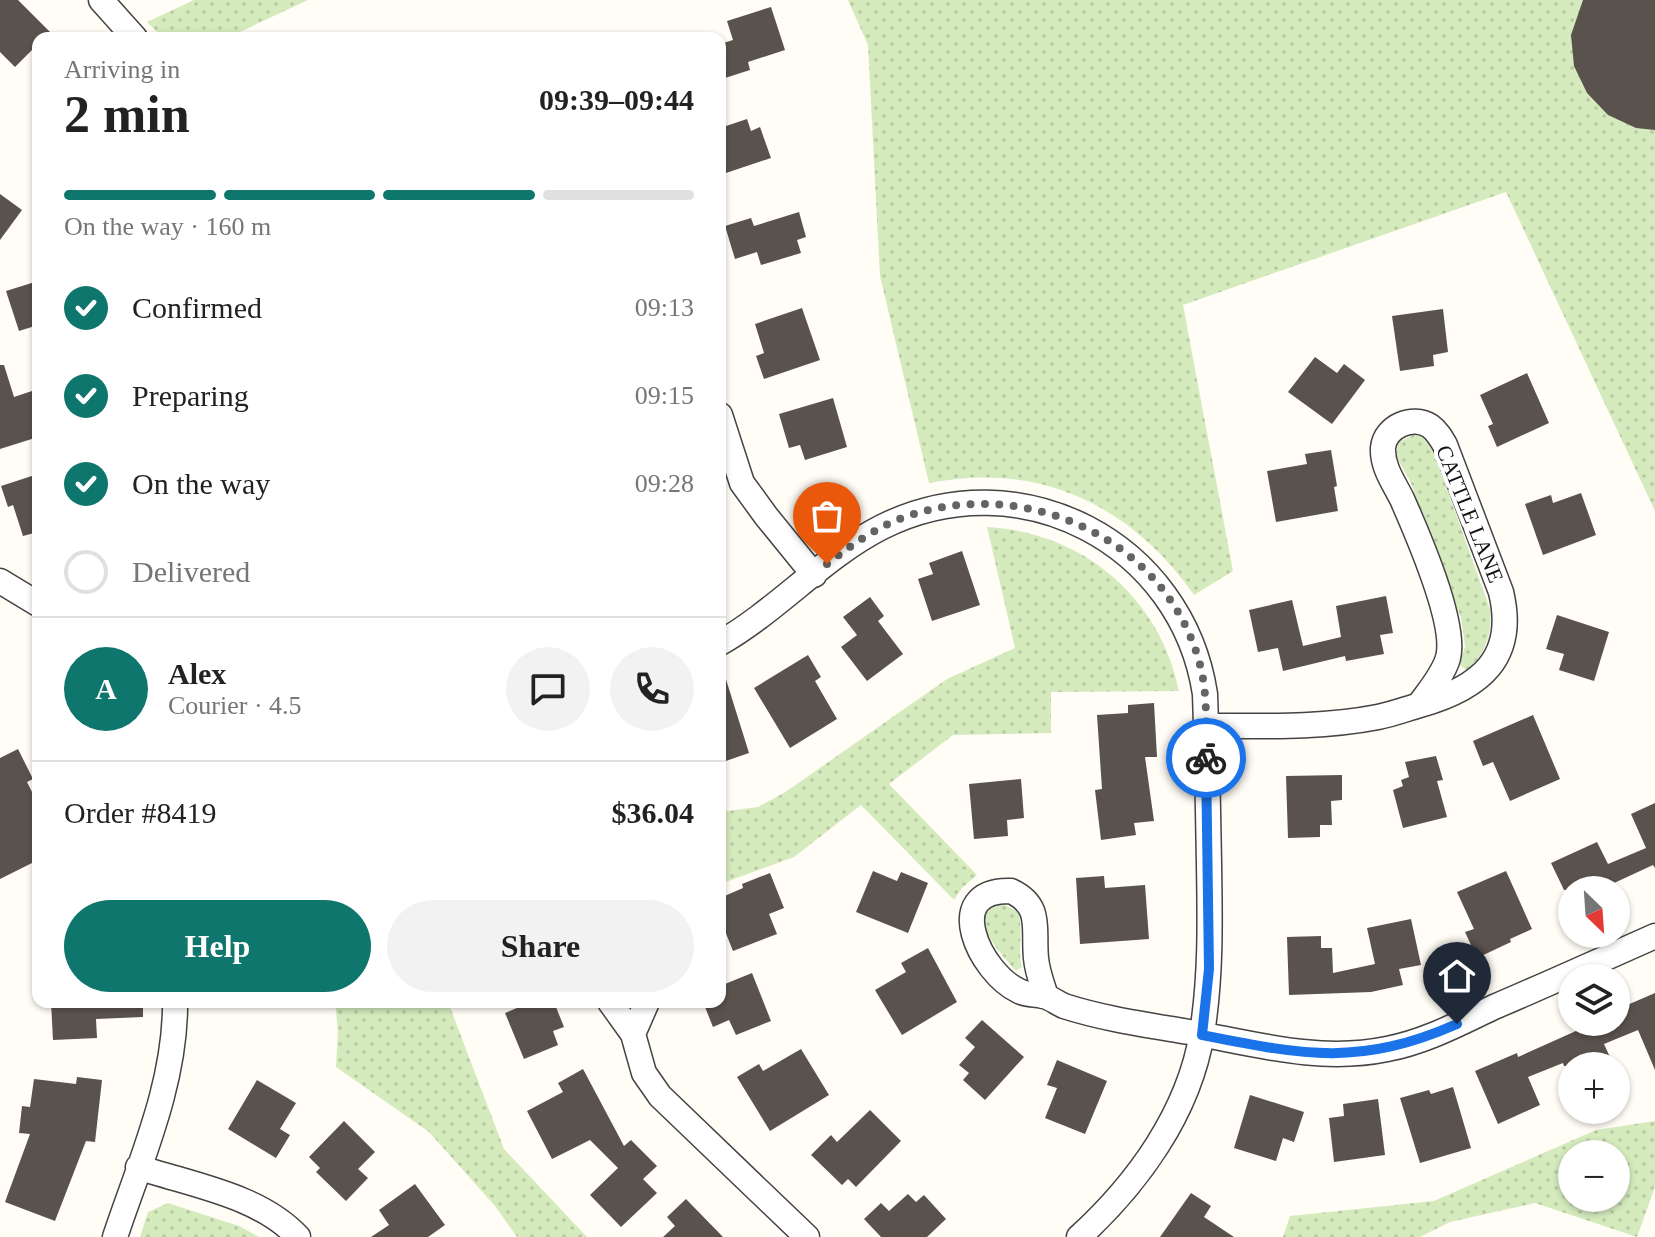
<!DOCTYPE html>
<meta charset="utf-8">
<style>
:root{--surface:#fff;--page:#f2f2f2;--text:#222;--muted:#767676;--line:#e0e0e0;--accent:#0f766e}
body{margin:0;font-family:"Times New Roman",serif;background:var(--page);color:var(--text);height:100vh;display:flex;flex-direction:column;font-size:30px;white-space:nowrap}
*{box-sizing:border-box;margin:0}
p{font-size:26px;color:var(--muted)}
.icon{flex:none;width:44px;height:44px;fill:none;stroke:currentColor;stroke-width:2;stroke-linecap:round;stroke-linejoin:round}
.map{position:relative;flex:1;overflow:hidden}
.sheet{position:absolute;left:32px;top:32px;width:694px;height:976px;display:flex;flex-direction:column;background:var(--surface);border-radius:16px;box-shadow:0 2px 6px #0004}
.sheet>*{flex:none}
.needle{width:52px;rotate:155deg}
.buttons{position:absolute;left:1558px;top:876px;display:grid;gap:16px}
.buttons a{display:grid;place-items:center;width:72px;height:72px;border-radius:50%;background:var(--surface);box-shadow:0 2px 6px #0004;font-size:40px}
.pin{position:absolute;display:grid;place-items:center;width:68px;height:68px;color:#fff;margin:-82px -34px;border-radius:50% 50% 50% 0;rotate:-45deg;box-shadow:0 0 8px #0007}
.pin .icon{rotate:45deg}
.courier{position:absolute;display:grid;place-items:center;width:80px;height:80px;margin:-40px;border:6px solid #1a73e8;border-radius:50%;background:#fff;color:#222;box-shadow:0 2px 10px #0007}
.head em{font-style:normal;font-weight:700}
.head div{display:flex;flex-direction:column-reverse}
.head{display:flex;align-items:center;justify-content:space-between;height:136px;padding:0 32px}
h1{font-size:52px;font-weight:700;line-height:60px}
.bar{display:grid;grid-template-columns:repeat(4,1fr);gap:12px 8px;align-content:center;height:96px;padding:0 32px}
.bar i{height:10px;border-radius:6px;background:var(--line)}
.bar .on{background:var(--accent)}
.bar p{grid-column:span 4}
.line{display:flex;align-items:center;gap:20px;padding:0 32px;border-top:2px solid var(--line)}
.line div{flex:1}
.round{display:grid;place-items:center;flex:none;width:84px;height:84px;border-radius:42px;background:var(--page)}
ol{padding:0 32px;list-style:none}
li{display:flex;align-items:center;gap:24px;height:88px}
li p{margin-inline-start:auto}
li .icon{padding:8px;border-radius:50%;background:var(--accent);color:#fff;stroke-width:4}
li:last-child{color:var(--muted)}
li i{width:44px;height:44px;border:4px solid var(--line);border-radius:50%}
.cta{display:flex;gap:16px;margin-top:auto;padding:16px 32px}
.cta a{flex:1;height:92px;border-radius:48px;background:var(--accent);color:#fff;font-size:32px;font-weight:700;line-height:92px;text-align:center}
.cta a+a{background:var(--page);color:var(--text)}
.map>svg:first-child{display:block}
</style>
<div class="map">
<svg width="1655" height="1237" viewBox="0 0 1655 1237">
<defs>
<pattern id="green-dots" width="8" height="8" patternUnits="userSpaceOnUse" patternTransform="scale(2)"><rect width="8" height="8" fill="#d5ebbd"/><path d="M2 2h.1M6 6h.1" fill="none" stroke="#b6c8a1" stroke-width="1.8" stroke-linecap="round"/></pattern>
</defs>
<rect width="100%" height="100%" fill="#fffdf5"/>
<path fill="url(#green-dots)" fill-rule="evenodd" d="M194,0H308L227,38H163L147,22Z
M848,0H1655V511L1506,192L1183,305L1233,571L1194,595C1131,505 1039,461 929,483L880,276L868,45Z
M1413,435L1421,436L1432,447L1490,609C1493,632 1485,656 1466,670L1460,665L1465,646L1461,618L1411,483L1396,456L1399,442Z
M987,527C1082,532 1160,597 1179,691L1051,692V733L953,735L889,784L977,875L962,888L954,900L861,805L794,857L720,884V812L758,807L784,793L947,679L1015,648Z
M1003,904L1018,912C1024,930 1017,949 1022,967L1016,971C1002,955 960,912 1003,904Z
M335,1002H448L504,1149L587,1237H517L495,1206L429,1132L336,1067L338,1031Z
M1655,1121V1187L1637,1237L1535,1203L1450,1222L1420,1237H1283L1290,1216L1434,1201L1596,1130ZM1572,1154H1616V1198H1572Z
M168,1203L239,1226L259,1237H140L148,1212Z"/>
<path fill="#5a524d" d="M0,0H18L50,32L44,38H38V44L15,67L0,52Z
M1583,0H1655V130L1636,128L1608,115L1587,93L1574,66L1571,35Z
M771,7L785,50L748,62L750,70L725,78L720,64V44L733,40L727,21Z
M747,119L751,131L760,127L771,158L720,175V128Z
M0,194L22,210L0,240Z
M799,212L806,237L797,240L801,253L761,265L757,252L735,259L725,226L751,218L754,226Z
M38,281V325L19,331L6,291Z
M802,308L820,360L764,379L756,356L764,353L755,324Z
M1443,309L1448,352L1433,355L1434,366L1400,371L1392,316Z
M1315,357L1337,373L1344,364L1365,380L1332,424L1288,392Z
M0,365H4L14,397L38,389V437L0,449Z
M1527,373L1549,423L1497,447L1488,426L1493,424L1480,395Z
M833,398L847,447L805,460L800,445L789,448L779,414Z
M1331,450L1337,486L1334,487L1338,511L1276,522L1267,471L1307,464L1305,454Z
M38,474V532L23,536L13,505L8,507L1,486Z
M1581,493L1596,535L1543,555L1525,504L1551,495L1553,503Z
M962,551L980,605L932,621L918,579L933,574L929,563Z
M1386,596L1393,633L1380,635L1384,654L1346,661L1345,656L1283,671L1278,648L1258,652L1249,610L1292,600L1303,646L1341,637L1336,606Z
M870,597L884,616L878,621L903,654L867,681L841,647L857,635L843,617Z
M1557,615L1609,632L1594,681L1559,670L1564,654L1546,649Z
M808,655L821,677L815,681L837,719L790,748L754,688Z
M724,673L749,753L720,763V674Z
M1154,703L1157,757H1145L1154,821L1134,823L1136,835L1101,840L1095,790L1102,789L1097,715L1128,713V705Z
M1533,715L1560,779L1510,801L1493,762L1483,766L1473,741Z
M18,749L33,779L27,782L38,804V860L0,879V758Z
M1436,756L1443,780L1437,781L1447,817L1403,828L1393,790L1403,786L1401,780L1409,777L1405,762Z
M1342,775V800L1331,801L1332,825H1320V837L1288,838L1286,776Z
M1021,779L1024,818L1007,820L1008,836L974,839L969,784Z
M1655,803V868L1653,865L1599,890H1564L1551,863L1597,842L1608,864L1646,848L1631,814Z
M873,871L897,881L901,872L928,883L908,933L856,912Z
M1506,871L1532,929L1510,939L1511,942L1477,958L1465,932L1474,929L1457,892Z
M770,873L784,908L769,914L777,934L733,951L725,931L720,933V898L743,888L742,884Z
M1104,876L1105,888L1145,885L1149,939L1080,944L1076,878Z
M1411,919L1421,965L1399,969L1403,985L1371,992L1289,995L1287,937L1321,936V948H1332L1333,973L1375,964L1367,928Z
M928,948L957,1002L902,1035L875,990L906,972L901,963Z
M752,973L771,1021L736,1035L729,1020L713,1027L703,1002H720V986Z
M1655,993V1070L1638,1030L1604,1044L1614,1066H1564L1563,1063L1528,1077L1540,1105L1498,1124L1475,1071L1517,1053L1518,1057L1596,1022H1616L1618,1009Z
M51,1002H143V1017L96,1019L97,1038L53,1040Z
M531,1002H554L564,1027L553,1031L558,1045L524,1059L505,1013Z
M982,1020L1024,1057L985,1100L963,1080L969,1073L959,1065L975,1047L965,1038Z
M801,1049L829,1095L770,1131L737,1077L759,1064L763,1071Z
M1057,1060L1107,1081L1085,1134L1045,1118L1057,1088L1047,1085Z
M583,1069L624,1146L631,1140L657,1166L643,1179L657,1193L621,1227L590,1195L618,1168L590,1140L552,1159L527,1111L563,1092L558,1083Z
M77,1077L102,1080L95,1142L86,1141L55,1221L5,1202L30,1134L19,1133L22,1106L30,1107L34,1079L76,1084Z
M257,1080L296,1103L280,1129L290,1135L276,1158L228,1129Z
M1453,1087L1471,1148L1420,1163L1400,1098L1429,1090L1431,1094Z
M1250,1095L1304,1112L1294,1142L1283,1138L1276,1161L1234,1148Z
M1378,1099L1385,1155L1334,1162L1329,1118L1344,1116L1343,1104Z
M870,1110L901,1141L856,1187L848,1179L842,1185L811,1155L831,1135L837,1142Z
M344,1121L375,1152L358,1169L368,1178L346,1201L316,1172L320,1168L309,1157Z
M415,1184L445,1225L428,1237H371L389,1225L379,1210Z
M1191,1193L1211,1206L1204,1217L1234,1237H1160Z
M908,1194L916,1202L924,1195L946,1219L927,1237H881L864,1219L881,1203L889,1211Z
M686,1199L723,1237H663L675,1226L667,1217Z"/>
<g fill="none" stroke-linecap="round" stroke-linejoin="round">
<defs>
<path id="street" d="M101,0L135,38
M720,415L742,483L766,516L814,575
M0,581L38,604
M720,643C778,610 823,557 882,527C1020,458 1182,543 1205,694C1207,751 1208,807 1209,864C1210,921 1211,977 1202,1033C1189,1113 1137,1184 1079,1237
M1206,726C1263,726 1322,728 1378,717C1393,714 1406,709 1420,705C1480,688 1517,658 1501,592L1445,445C1441,438 1437,431 1430,426C1413,415 1385,426 1383,448C1382,467 1394,483 1402,499C1417,533 1457,624 1448,658C1443,675 1429,691 1419,705
M1046,996C1042,984 1037,971 1036,958C1033,929 1043,906 1011,891C940,889 980,973 1019,991C1026,995 1035,994 1043,996C1050,997 1057,1003 1064,1006C1104,1019 1148,1025 1189,1032C1255,1044 1320,1063 1387,1049C1425,1042 1460,1023 1494,1007C1548,984 1601,960 1655,936
M610,1002L633,1034L644,1073L660,1096L807,1237
M633,1034L647,1002
M138,1167C191,1185 259,1195 298,1237
M115,1237C140,1162 176,1083 175,1002"/>
</defs>
<use href="#street" stroke="#444" stroke-width="27"/>
<use href="#street" stroke="#fff" stroke-width="24"/>
</g>
<g fill="none" stroke-linecap="round" stroke-linejoin="round">
<path stroke="#646461" stroke-width="8" stroke-dasharray="0 14.4" d="M827,564C852,545 876,527 905,517C1023,475 1164,537 1199,661C1208,692 1206,726 1206,758"/>
<path stroke="#1a73e8" stroke-width="10" d="M1206,758L1209,969L1202,1035C1303,1055 1359,1067 1457,1024"/>
</g>
<g text-anchor="middle" dominant-baseline="central" stroke-width="8" stroke-linejoin="round" paint-order="stroke">
<g font-size="22" fill="#111" stroke="#fff">
<text transform="translate(1470 514) rotate(68)">CATTLE LANE</text>
</g>
</g>
</svg>
<div class="buttons">
<a><svg class="needle" viewBox="-14 -14 28 28"><path d="M0-13l5 13h-10z" fill="#e53935"/><path d="M0 13l5-13h-10z" fill="#767676"/></svg></a>
<a><svg class="icon" aria-label="layers" viewBox="0 0 24 24"><path d="M12 4l9 5-9 5-9-5zM3 14l9 5 9-5"/></svg></a>
<a>+</a>
<a>−</a>
</div>
<div class="pin" style="left:827px;top:564px;background:#ea580c"><svg class="icon" aria-label="bag" viewBox="0 0 24 24"><path d="M5 8h14l-1 12H6zM9 8a3 3 0 0 1 6 0"/></svg></div>
<div class="pin" style="left:1457px;top:1024px;background:#1f2937"><svg class="icon" aria-label="home" viewBox="0 0 24 24"><path d="M3 11l9-7 9 7M6 9v11h12V9"/></svg></div>
<div class="courier" style="left:1206px;top:758px"><svg class="icon" aria-label="bike" viewBox="0 0 24 24"><circle cx="6" cy="16" r="4"/><circle cx="18" cy="16" r="4"/><path d="M6 16l4-8h5l3 8M10 8l3 8H6M13 5h3"/></svg></div>
<section class="sheet">
<div class="head"><div><h1>2 min</h1><p>Arriving in</p></div><em>09:39–09:44</em></div>
<div class="bar"><i class="on"></i><i class="on"></i><i class="on"></i><i></i><p>On the way · 160 m</p></div>
<ol>
<li><svg class="icon" aria-label="check" viewBox="0 0 24 24"><path d="M5 12l5 5 9-10"/></svg>Confirmed<p>09:13</p></li>
<li><svg class="icon" aria-label="check" viewBox="0 0 24 24"><path d="M5 12l5 5 9-10"/></svg>Preparing<p>09:15</p></li>
<li><svg class="icon" aria-label="check" viewBox="0 0 24 24"><path d="M5 12l5 5 9-10"/></svg>On the way<p>09:28</p></li>
<li><i></i>Delivered</li>
</ol>
<div class="line" style="height:144px"><b class="round" style="background:var(--accent);color:#fff">A</b><div><b>Alex</b><p>Courier · 4.5</p></div><a class="round"><svg class="icon" aria-label="chat" viewBox="0 0 24 24"><path d="M4 5h16v11H9l-5 4z"/></svg></a><a class="round"><svg class="icon" aria-label="phone" viewBox="0 0 24 24"><path d="M5 4h4l2 5-3 2q2 4 5 5l2-3 5 2v4C11 20 4 13 5 4z"/></svg></a></div>
<div class="line" style="height:104px"><div>Order #8419</div><b>$36.04</b></div>
<div class="cta"><a>Help</a><a>Share</a></div>
</section>
</div>
